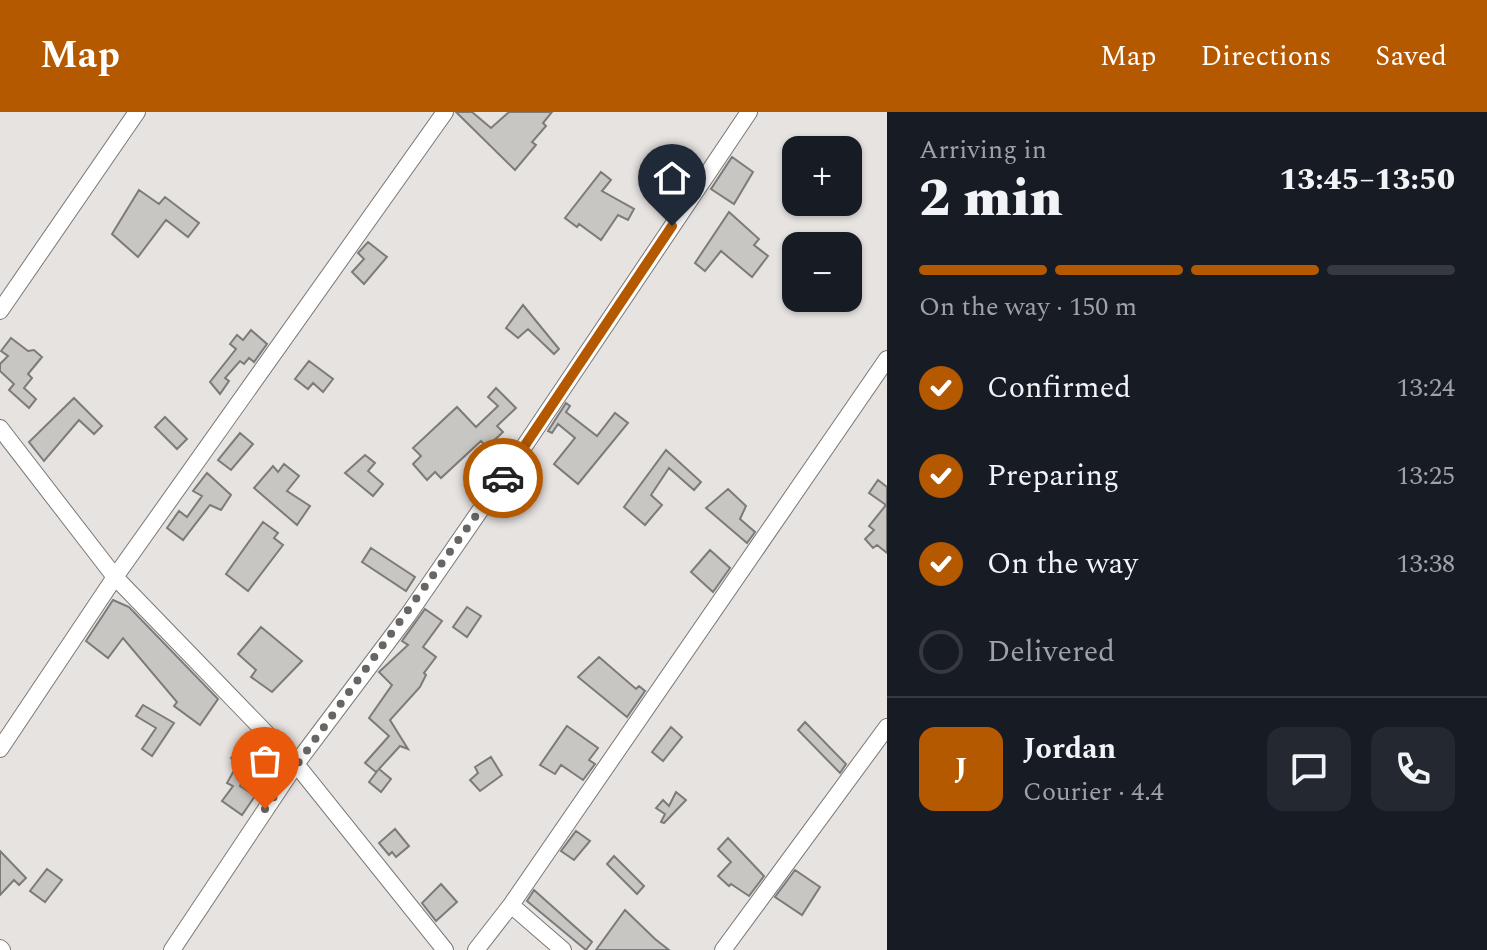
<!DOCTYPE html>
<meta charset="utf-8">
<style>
:root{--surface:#171b24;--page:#242831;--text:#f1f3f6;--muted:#9ea1a6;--line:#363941;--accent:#b55900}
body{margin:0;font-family:Spectral,serif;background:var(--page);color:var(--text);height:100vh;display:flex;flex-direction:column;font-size:30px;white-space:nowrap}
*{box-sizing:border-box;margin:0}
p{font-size:26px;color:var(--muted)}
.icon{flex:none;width:44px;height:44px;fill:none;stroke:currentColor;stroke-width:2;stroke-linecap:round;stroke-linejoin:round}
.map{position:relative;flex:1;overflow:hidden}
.sheet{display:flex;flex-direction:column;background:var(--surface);width:600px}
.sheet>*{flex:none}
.tools{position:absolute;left:782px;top:24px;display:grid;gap:16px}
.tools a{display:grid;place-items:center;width:80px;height:80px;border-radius:16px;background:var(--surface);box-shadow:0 2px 6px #0004;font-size:40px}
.pin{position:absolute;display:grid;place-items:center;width:68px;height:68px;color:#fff;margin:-82px -34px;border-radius:50% 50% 50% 0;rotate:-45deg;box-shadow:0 0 8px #0007}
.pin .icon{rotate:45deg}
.courier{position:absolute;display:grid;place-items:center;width:80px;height:80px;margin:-40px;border:6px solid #b55900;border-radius:50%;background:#fff;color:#222;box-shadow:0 2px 10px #0007}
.headline em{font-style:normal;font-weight:800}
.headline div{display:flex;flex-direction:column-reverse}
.headline{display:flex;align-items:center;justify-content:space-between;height:136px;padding:0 32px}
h1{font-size:52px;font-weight:800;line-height:60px}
.bar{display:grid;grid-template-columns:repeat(4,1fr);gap:12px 8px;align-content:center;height:96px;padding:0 32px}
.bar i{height:10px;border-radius:6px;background:var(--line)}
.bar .current{background:var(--accent)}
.bar p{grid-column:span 4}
.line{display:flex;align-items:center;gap:20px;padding:0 32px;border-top:2px solid var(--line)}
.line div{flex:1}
.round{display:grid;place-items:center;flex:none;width:84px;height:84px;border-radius:16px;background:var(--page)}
ol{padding:0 32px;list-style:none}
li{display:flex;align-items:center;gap:24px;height:88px}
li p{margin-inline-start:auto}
li .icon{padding:8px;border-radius:50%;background:var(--accent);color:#fff;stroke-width:4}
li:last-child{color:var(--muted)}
li i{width:44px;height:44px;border:4px solid var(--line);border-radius:50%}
header{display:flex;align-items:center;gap:48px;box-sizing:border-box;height:112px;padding:0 40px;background:var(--accent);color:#fff}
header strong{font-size:38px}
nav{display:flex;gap:44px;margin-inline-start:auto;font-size:28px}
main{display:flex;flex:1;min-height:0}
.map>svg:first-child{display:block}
</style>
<header>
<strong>Map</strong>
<nav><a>Map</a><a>Directions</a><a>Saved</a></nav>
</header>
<main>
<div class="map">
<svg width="887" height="838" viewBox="0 0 887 838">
<rect width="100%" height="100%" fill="#e6e3e1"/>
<path fill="#c8c6c3" stroke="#7d7b79" stroke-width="2" d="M456,0H472L491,16L509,0H552L543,11L546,14L532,30L536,33L515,58Z
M732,45L753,60L734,92L711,77Z
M601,60L611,68L602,79L634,97L628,108L618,103L601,128L579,112L577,115L565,106Z
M139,78L159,92L165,85L199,111L188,125L166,108L138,145L112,122Z
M729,100L759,127L754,133L768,144L752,165L721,139L705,159L695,151Z
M368,130L387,145L364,172L352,160L364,147L358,141Z
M523,193L559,237L554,242L528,217L518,226L506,216Z
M251,218L267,232L254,250L249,246L244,252L240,249L225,266L229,269L220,282L210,270L236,237L230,232L237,223L243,228Z
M11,226L28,239L34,238L42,245L28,262L32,266L24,276L36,287L29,296L9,278L14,272L0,259V252L8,244L1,239Z
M309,249L333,267L323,280L313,271L308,277L295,267Z
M496,276L516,296L497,314L503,320L487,335L481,329L441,366L435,360L427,368L413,352L421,344L413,336L457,295L476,315L498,294L488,285Z
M74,286L102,314L94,322L79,308L44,349L29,330Z
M566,291L570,294L566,300L597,324L615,301L628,311L578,372L554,352L575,326L558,312L552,321L548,319Z
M165,305L187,327L177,337L155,315Z
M240,321L253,332L231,358L218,348Z
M666,338L701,370L694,378L669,356L651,383L662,393L645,413L624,395Z
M365,343L375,351L368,359L383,372L373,384L345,361Z
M284,352L299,364L287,379L310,394L297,413L254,376L273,354L278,360Z
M207,361L231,383L221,398L210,393L183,428L167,416L179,399L187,405L202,384L193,379Z
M878,368L887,375V441L877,433L873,436L865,427L874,418L869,414L886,393L869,381Z
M728,377L746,394L740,407L755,420L747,431L706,396Z
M263,410L278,421L274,426L283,433L248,479L226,462Z
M371,436L415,465L406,479L362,450Z
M710,438L730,456L713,480L691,460Z
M113,488L129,495L218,587L200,613L174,594L177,590L123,526L108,546L86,529Z
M467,495L481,504L467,525L453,515Z
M425,497L442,509L423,535L436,545L424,561L426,563L420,575L390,608L408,637L400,634L379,657L391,667L381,680L369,670L378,658L376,660L365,651L389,624L369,606L392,573L379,560L408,533L402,529Z
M261,515L302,549L272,580L251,565L256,558L238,542Z
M599,545L636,577L639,574L645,579L627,605L578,565Z
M143,593L174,611L152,644L142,637L156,616L136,604Z
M805,610L846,652L840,661L798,618Z
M567,614L598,636L589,648L595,652L583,668L561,653L555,662L540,653Z
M671,615L682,625L663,649L652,640Z
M240,637L252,651L240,674L255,684L242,703L222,689L233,674L227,671L237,653L231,646Z
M491,645L502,663L480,679L470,668L478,661L475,655Z
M676,680L686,688L664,711L661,710L665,702L656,696L663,688L669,694Z
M395,717L409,734L396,745L392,740L389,743L379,731Z
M576,719L590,729L574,748L561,739Z
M728,726L764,764L749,784L731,772L729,774L718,764L731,750L718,737Z
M0,739L26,766L19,773L14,768L0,783Z
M614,744L644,774L637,782L607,752Z
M47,757L62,768L45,790L30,779Z
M795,758L820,775L802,803L775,785Z
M441,772L457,790L436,809L422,791Z
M534,778L592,830L586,838L527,789Z
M625,798L655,827L669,838H596Z"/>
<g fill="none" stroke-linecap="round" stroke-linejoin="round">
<defs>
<path id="minor" d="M0,199L137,0
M0,316L115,465L296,652L445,838
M0,637L115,465L445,0
M511,793L887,247
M0,836L2,838
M172,838L296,652L408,503L519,342L749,0
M476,838L511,793L563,838
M723,838L887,615"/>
</defs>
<use href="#minor" stroke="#7a7876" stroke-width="18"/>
<use href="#minor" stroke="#fff" stroke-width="16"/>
</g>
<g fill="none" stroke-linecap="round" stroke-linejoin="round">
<path stroke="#676664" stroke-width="8" stroke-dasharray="0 14.4" d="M265,697L503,366"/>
<path stroke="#b55900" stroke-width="10" d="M503,366L672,114"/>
</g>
</svg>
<div class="tools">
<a>+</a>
<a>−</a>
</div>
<div class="pin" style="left:265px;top:697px;background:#ea580c"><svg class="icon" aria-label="bag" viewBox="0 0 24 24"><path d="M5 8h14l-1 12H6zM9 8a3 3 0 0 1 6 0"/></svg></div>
<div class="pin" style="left:672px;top:114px;background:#1f2937"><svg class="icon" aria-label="home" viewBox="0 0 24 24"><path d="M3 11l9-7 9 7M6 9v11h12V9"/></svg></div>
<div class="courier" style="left:503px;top:366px"><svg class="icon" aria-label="car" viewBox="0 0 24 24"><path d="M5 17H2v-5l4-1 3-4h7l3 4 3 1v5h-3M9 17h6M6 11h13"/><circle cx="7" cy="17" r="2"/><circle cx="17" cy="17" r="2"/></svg></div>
</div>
<section class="sheet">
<div class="headline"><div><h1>2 min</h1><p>Arriving in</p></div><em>13:45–13:50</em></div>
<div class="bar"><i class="current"></i><i class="current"></i><i class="current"></i><i></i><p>On the way · 150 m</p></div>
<ol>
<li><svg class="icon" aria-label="check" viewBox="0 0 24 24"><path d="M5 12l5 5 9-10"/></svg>Confirmed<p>13:24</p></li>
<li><svg class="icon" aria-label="check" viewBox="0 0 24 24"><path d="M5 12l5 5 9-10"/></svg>Preparing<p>13:25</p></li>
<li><svg class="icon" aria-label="check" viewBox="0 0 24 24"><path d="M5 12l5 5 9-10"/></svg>On the way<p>13:38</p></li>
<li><i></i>Delivered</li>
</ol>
<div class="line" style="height:144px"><b class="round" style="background:var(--accent);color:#fff">J</b><div><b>Jordan</b><p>Courier · 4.4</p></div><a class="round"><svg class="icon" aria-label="chat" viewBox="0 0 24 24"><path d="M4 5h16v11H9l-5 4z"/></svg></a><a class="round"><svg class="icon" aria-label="phone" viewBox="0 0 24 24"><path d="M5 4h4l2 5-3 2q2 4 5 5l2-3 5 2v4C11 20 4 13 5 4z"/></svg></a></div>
</section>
</main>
